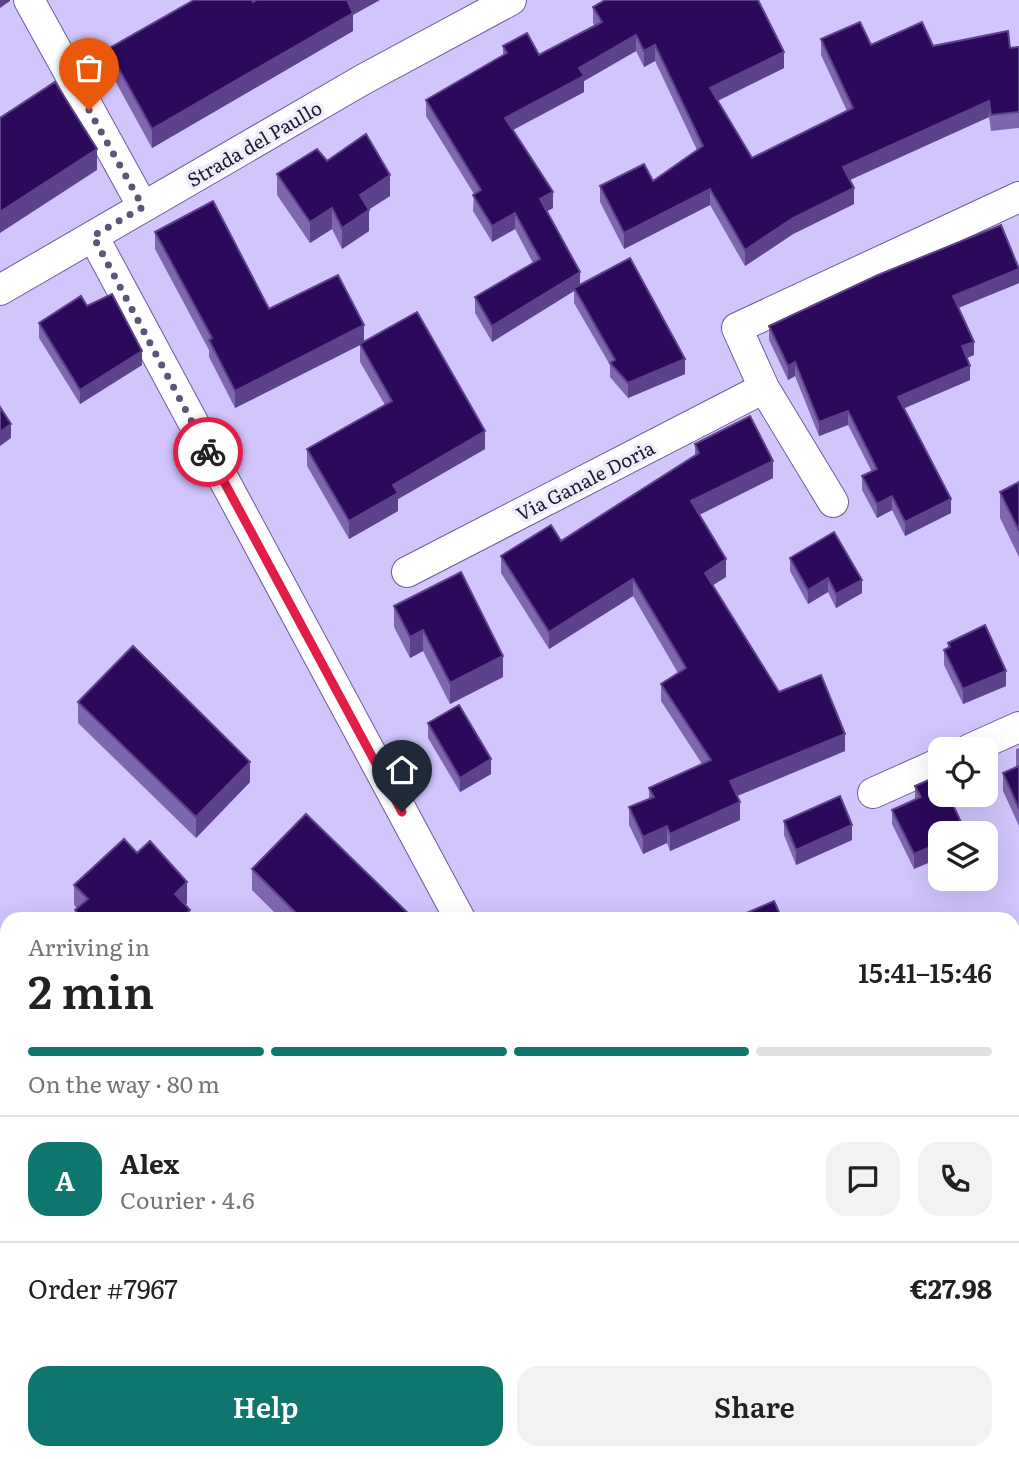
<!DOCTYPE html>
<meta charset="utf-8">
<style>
:root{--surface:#fff;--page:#f2f2f2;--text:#202124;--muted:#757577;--line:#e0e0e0;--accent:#0f766e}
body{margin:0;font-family:Literata,serif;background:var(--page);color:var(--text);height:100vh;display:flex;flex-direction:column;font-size:26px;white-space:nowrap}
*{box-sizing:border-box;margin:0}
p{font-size:23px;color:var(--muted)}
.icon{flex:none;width:38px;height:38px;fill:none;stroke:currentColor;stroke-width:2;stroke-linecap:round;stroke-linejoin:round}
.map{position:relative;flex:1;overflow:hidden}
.details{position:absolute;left:0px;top:912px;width:1020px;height:548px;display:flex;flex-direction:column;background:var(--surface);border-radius:21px 21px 0 0;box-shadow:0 7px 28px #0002}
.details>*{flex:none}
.tools{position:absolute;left:928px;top:737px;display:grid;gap:14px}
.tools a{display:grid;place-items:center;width:70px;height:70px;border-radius:14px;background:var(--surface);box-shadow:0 7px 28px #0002;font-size:35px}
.pin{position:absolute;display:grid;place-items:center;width:60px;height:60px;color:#fff;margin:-72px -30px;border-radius:50% 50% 50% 0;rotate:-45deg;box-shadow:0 0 7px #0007}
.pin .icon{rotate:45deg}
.courier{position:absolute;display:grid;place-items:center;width:70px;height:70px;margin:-35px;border:5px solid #e11d48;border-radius:50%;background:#fff;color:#222;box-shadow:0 2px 9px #0007}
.head em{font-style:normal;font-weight:600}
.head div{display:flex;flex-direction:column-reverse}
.head{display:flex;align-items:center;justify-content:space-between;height:119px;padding:0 28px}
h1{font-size:46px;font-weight:600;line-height:52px}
.bar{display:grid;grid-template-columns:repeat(4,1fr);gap:10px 7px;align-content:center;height:84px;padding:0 28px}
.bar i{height:9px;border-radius:5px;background:var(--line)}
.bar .on{background:var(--accent)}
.bar p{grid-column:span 4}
.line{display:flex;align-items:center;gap:18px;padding:0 28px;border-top:2px solid var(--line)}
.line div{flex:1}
.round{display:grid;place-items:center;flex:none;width:74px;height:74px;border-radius:21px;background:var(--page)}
.button{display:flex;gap:14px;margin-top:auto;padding:14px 28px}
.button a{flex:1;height:80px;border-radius:21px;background:var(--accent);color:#fff;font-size:28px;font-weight:600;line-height:80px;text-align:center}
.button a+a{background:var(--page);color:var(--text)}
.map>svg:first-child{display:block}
</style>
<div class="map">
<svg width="1019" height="1459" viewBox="0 0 1019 1459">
<rect width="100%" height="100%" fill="#d1c5fc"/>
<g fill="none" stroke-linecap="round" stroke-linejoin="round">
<defs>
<path id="minor" d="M29,0L143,207
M93,236L460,919
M0,290L364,79L511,0
M764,388L833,502
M407,572L764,388L737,328L1019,197
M970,749L1019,727
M873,793L940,763
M1013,1140L1019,1139
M953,1452L960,1459
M598,1457L602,1452"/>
</defs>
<use href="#minor" stroke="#6c5c99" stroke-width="32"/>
<use href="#minor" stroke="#fff" stroke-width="30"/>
</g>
<path fill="#7e67ac" d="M253,2L353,15V31L152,148L108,68V49Z
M593,7L784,68L718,101L752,158L847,111L821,55V39L871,45L1010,48L1019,47V128L991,131L989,117L850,180L854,204L793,234L745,266L710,205L624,249L600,202V186L653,181L697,150L655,61L644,67L636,51L584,81V92L513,130L553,208L547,211L580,285L685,374L628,398L610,377V365L574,303V291L492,342L475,313V297L533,263L515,229L492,242L473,211L474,194L426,116V100L503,56V46L539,55L595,26L593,23Z
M327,161L390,196L368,210L369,231L342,249L332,229L310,243L277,195V174Z
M155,232L269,309L364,342L485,449L398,499V511L349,539L307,466V449L385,405L360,362V345L235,408L209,357V350L155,249Z
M1019,283L958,308L974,355L967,358L970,380L904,408L951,513L905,536L892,510L877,518L862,490V476L872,472L848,425L819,436L795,376L788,380L769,340V326Z
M87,306L142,365L80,404L39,338V323Z
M695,444L773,478L699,515L726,577L713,585L779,692L845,751L737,796L740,820L670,851L667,843L643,854L629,825V807L649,799V788L702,764L661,701V684L678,673L633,596L549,649L501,573V556L561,541L695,455Z
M1019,482V557L1000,518V492Z
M790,558L862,593L836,608L828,592L808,604L790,571Z
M394,606L503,677L450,704L423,651L410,658L394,627Z
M948,643L1006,686L963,704L944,665V650L948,648Z
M78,702L250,782L196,838L78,723Z
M428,723L491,774L460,792L428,738Z
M1019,748V826L1003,791V773L1016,768V749Z
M915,786L940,833L914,869L892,824V810L915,800Z
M784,821L852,840L796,865L784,835Z
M137,853L187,903L186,905L190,919H75V910L77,908L74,905V885Z
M252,869L414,919H281L252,890Z
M1019,992V1099L1013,1100V993Z
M1019,1232V1411H1018L1013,1387V1233Z
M393,1452H526L533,1459H399Z
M654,1452H704L698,1459H648Z"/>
<path fill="#5e418b" d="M0,0H10V1L0,8Z
M347,0H380L353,15V31L152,148V129Z
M636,35V51L584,81V92L505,134V118L579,68Z
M655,45V61L644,67V51Z
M784,52V68L710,104V88Z
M989,101V117L843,183V167Z
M97,149V170L0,233V212Z
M390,175V196L360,215V195Z
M854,188V204L793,234L745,266V250L793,218Z
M710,189V205L624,249V233Z
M553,192V208L540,215V199Z
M332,208V229L310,243V222Z
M369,210V231L342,249V228Z
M515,213V229L492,242V226Z
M1019,269V283L953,310V296Z
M580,272V288H574V291L492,342V326Z
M364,325V343L235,408V391Z
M974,342V355L962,360V346Z
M142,351V365L80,404V390Z
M685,359V374L628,398V383Z
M795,362V376L788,380V366Z
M970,366V380L898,411V397Z
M848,411V425L819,436V422Z
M11,424V438L0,446V432Z
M485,431V449L398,499V511L349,539V521L393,485Z
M773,461V478L691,519V501Z
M892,496V510L877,518V504Z
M951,499V513L905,536V522Z
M726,559V577L705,590V573Z
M828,578V592L808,604V590Z
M633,579V596L549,649V632Z
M862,580V593L836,608V594Z
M423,630V651L410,658V637Z
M503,656V677L450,704V683Z
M1006,671V686L963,704V689Z
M845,734V751L730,799V781Z
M491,759V774L460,792V778Z
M250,762V782L196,838V817Z
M740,802V820L670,851V834Z
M852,825V840L796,865V850Z
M667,826V843L643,854V837Z
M940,843V858L914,869V854Z
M187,882V903L175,914V894Z
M190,910V919H180Z
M7,1336V1357L0,1362V1342Z
M341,1452H365L359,1459H334Z
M686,1452H704L698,1459H680Z"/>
<path fill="#2c095b" stroke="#5e418b" stroke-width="2" d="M194,0H252L253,2L257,0H347L353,13L152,129L108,49Z
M605,0H758L784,52L710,88L752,158L853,108L821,39L860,22L871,45L922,22L933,46L1008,31L1010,48L1019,47V112L991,115L989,101L843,167L854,188L793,218L745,250L710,189L624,233L600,186L644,164L653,181L703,146L655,45L644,51L636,35L579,68L584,76L505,118L553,192L540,199L580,272L492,326L475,297L540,259L515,213L492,226L473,195L481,190L426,100L507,53L503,46L527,33L539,55L602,22L593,7Z
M55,82L97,149L0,212V118Z
M366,134L390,175L360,195L369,210L342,228L332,208L310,222L277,174L317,149L327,161Z
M213,201L269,309L338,275L364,325L235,391L209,340L212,338L155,232Z
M1001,225L1019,269L953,296L974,342L962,346L970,366L898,397L951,499L905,522L892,496L877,504L862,476L877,469L848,411L819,422L795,362L788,366L769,326L878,275Z
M630,258L685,359L628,383L610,363L615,360L574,288Z
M112,294L142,351L80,390L39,323L81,296L87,306Z
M417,312L485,431L393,485L398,493L349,521L307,449L392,401L360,344Z
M0,407L11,424L0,432Z
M750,416L773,461L691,501L726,559L705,573L779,692L821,675L845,734L730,781L740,802L670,834L667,826L643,837L629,807L654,797L649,788L711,760L661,684L686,668L633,579L549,632L501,556L551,525L561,541L699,453L695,444Z
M1019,482V531L1000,492Z
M834,532L862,580L836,594L828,578L808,590L790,558Z
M461,572L503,656L450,683L423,630L410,637L394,606Z
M985,625L1006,671L963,689L944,650L950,647L948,643Z
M133,646L250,762L196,817L78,702Z
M459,705L491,759L460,778L428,723Z
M1019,766V809L1003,773Z
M940,775V794H948L966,833H940V843L914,854L892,810L921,797L915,786Z
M840,796L852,825L796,850L784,821Z
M306,814L414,919H302L252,869Z
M124,839L137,853L150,841L187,882L175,894L190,910L180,919H82L75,910L88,899L74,885Z
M774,901L782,919H733Z
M1019,992V1081L1013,1082V993Z
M0,1196L7,1205V1336L0,1342Z
M1019,1232V1392L1018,1393L1013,1368V1233Z
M7,1401V1452H341L334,1459H0V1408Z
M418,1452H526L533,1459H425Z
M654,1452H658L665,1459H648Z
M674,1452H686L680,1458Z"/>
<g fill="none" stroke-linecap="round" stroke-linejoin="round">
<path stroke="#5d5477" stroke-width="7" stroke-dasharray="0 12.6" d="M89,110L143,207L93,236L208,452"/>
<path stroke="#e11d48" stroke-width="9" d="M208,452L402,812"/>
</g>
<g text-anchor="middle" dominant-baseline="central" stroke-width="7" stroke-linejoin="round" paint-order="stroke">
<g font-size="19" fill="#1e1730" stroke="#f0edfb">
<text transform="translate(254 143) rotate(-30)">Strada del Paullo</text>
<text transform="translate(585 480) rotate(-27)">Via Ganale Doria</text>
</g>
</g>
</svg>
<div class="tools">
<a><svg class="icon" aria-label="locate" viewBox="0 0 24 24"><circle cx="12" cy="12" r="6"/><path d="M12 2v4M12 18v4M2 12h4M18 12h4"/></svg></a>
<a><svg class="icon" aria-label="layers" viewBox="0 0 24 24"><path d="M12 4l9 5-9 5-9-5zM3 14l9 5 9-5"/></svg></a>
</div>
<div class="pin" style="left:89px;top:110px;background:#ea580c"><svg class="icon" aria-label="bag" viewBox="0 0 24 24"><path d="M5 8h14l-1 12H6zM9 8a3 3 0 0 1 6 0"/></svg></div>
<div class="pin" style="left:402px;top:812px;background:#1f2937"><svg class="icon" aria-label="home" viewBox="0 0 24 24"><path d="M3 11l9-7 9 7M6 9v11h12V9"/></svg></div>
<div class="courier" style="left:208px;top:452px"><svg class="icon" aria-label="bike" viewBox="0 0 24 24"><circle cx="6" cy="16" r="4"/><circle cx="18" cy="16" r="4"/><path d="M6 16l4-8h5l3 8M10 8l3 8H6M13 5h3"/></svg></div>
<section class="details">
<div class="head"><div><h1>2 min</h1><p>Arriving in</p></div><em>15:41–15:46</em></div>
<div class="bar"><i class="on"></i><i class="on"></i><i class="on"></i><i></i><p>On the way · 80 m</p></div>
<div class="line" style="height:126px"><b class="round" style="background:var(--accent);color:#fff">A</b><div><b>Alex</b><p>Courier · 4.6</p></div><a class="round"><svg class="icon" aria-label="chat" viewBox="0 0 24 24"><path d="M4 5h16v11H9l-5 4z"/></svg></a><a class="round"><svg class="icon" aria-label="phone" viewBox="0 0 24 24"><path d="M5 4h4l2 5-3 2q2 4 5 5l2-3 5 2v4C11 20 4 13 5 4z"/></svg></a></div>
<div class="line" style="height:91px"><div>Order #7967</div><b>€27.98</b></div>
<div class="button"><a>Help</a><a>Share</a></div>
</section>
</div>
